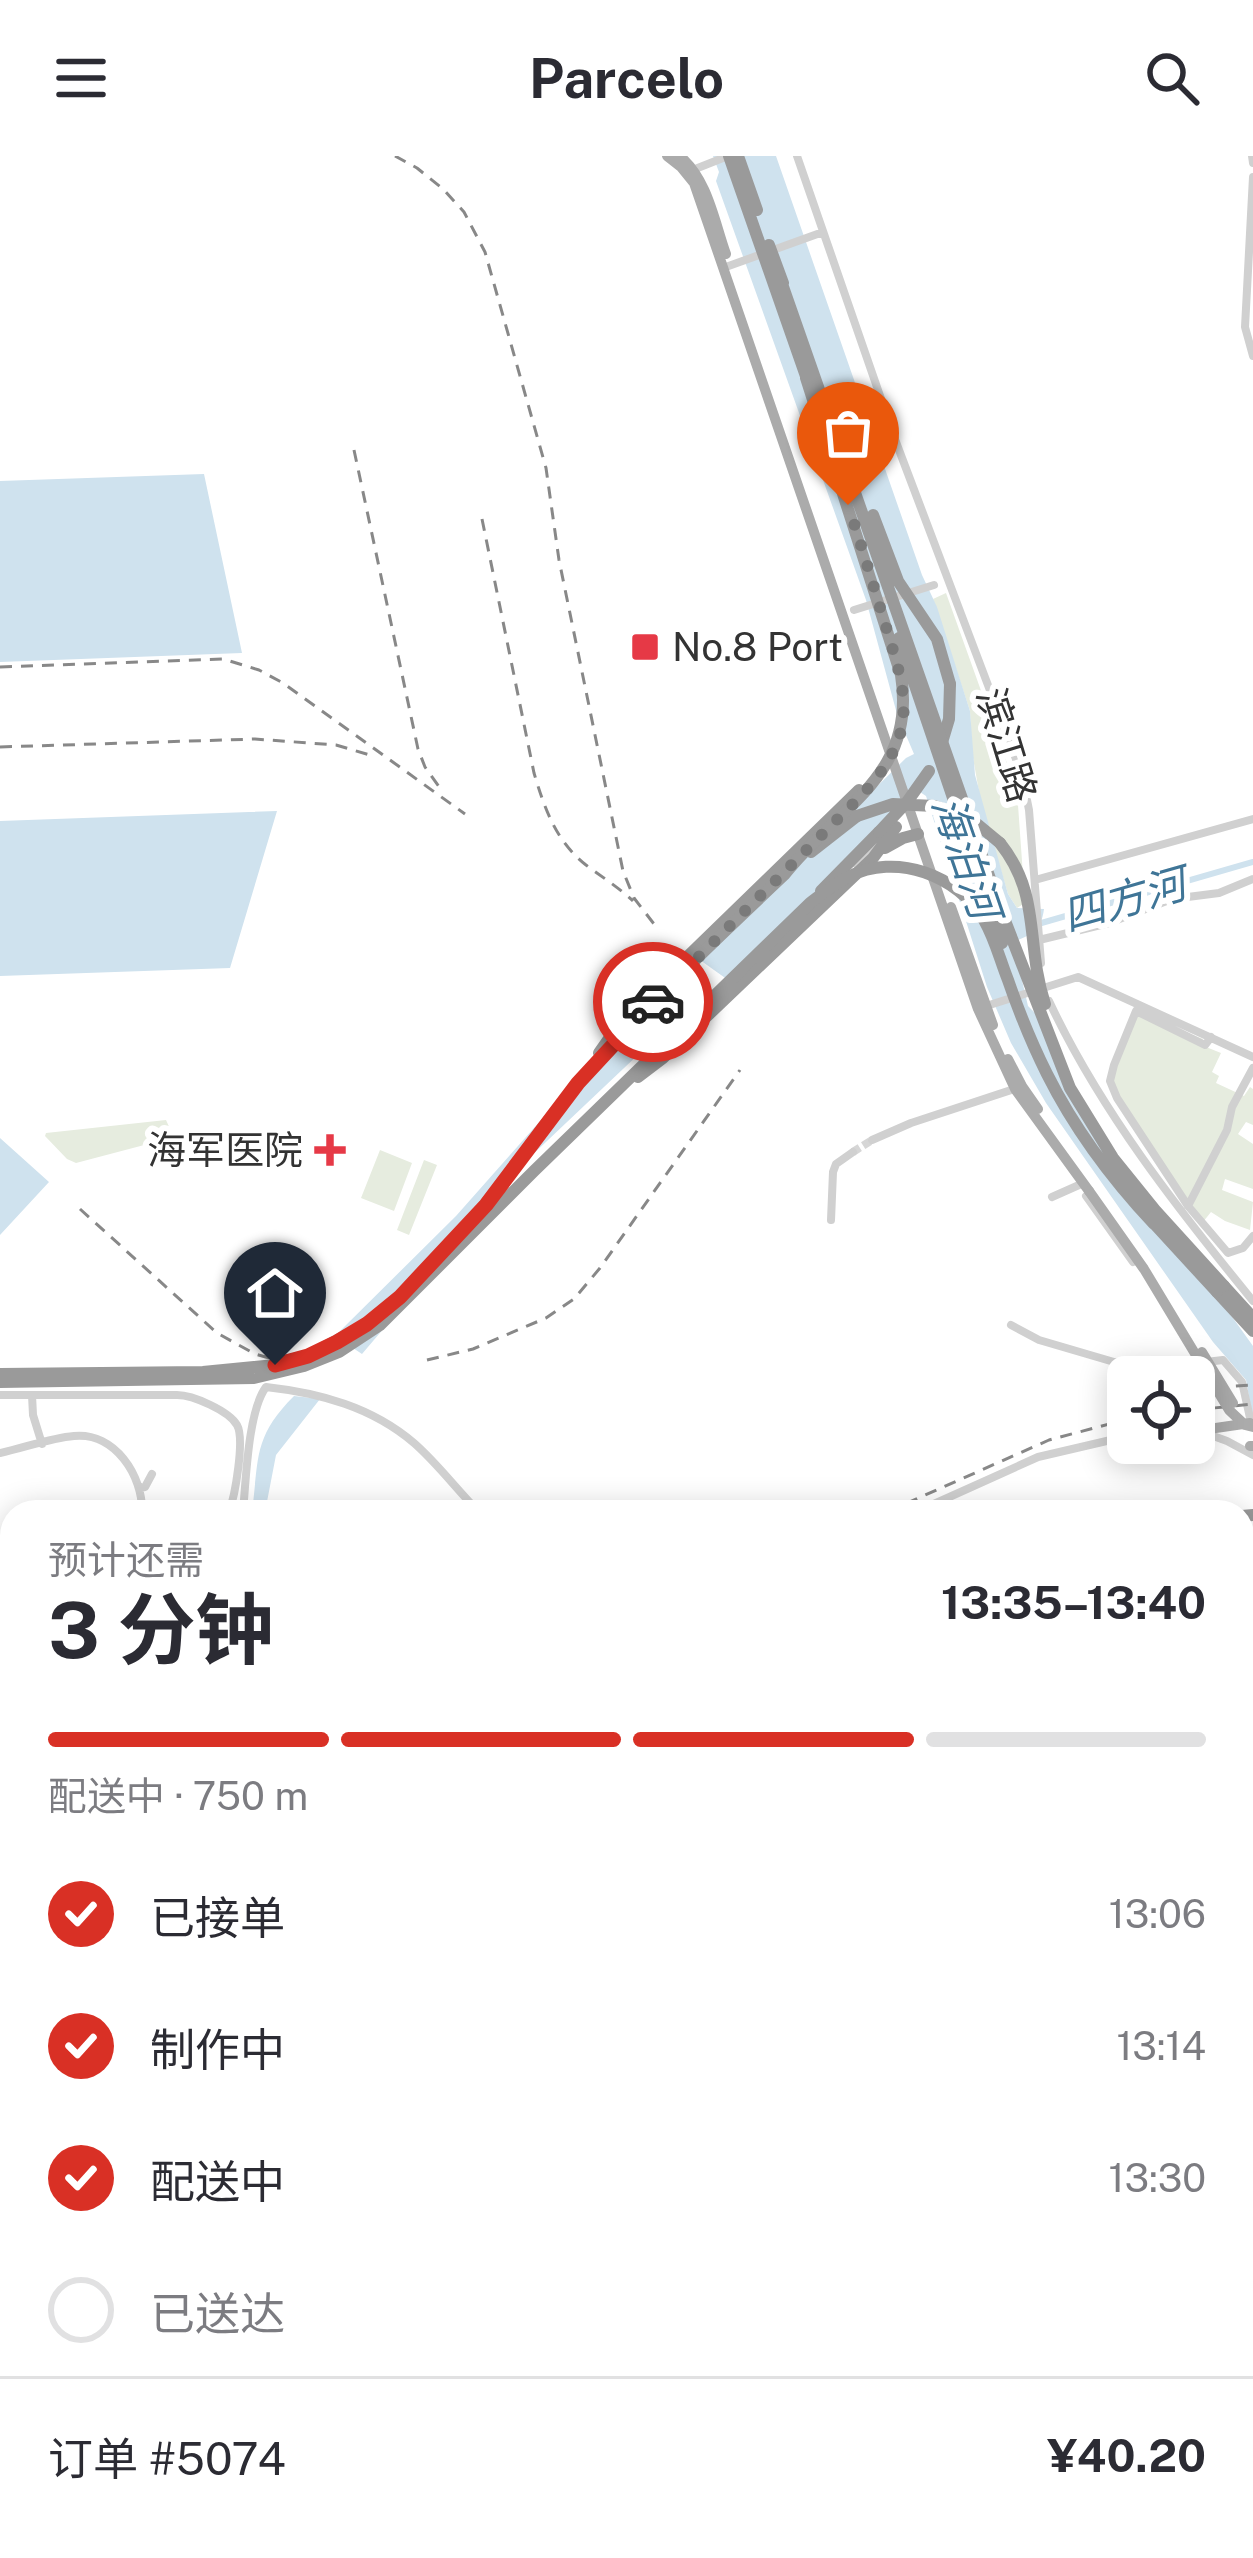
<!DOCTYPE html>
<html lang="zh">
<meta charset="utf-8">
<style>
:root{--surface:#fff;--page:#f7f7f7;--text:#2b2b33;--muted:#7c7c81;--line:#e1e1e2;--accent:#d93025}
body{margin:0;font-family:"Public Sans","Noto Sans SC",sans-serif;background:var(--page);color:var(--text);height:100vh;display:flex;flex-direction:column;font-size:45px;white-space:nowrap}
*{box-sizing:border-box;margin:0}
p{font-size:39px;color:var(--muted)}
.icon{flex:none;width:66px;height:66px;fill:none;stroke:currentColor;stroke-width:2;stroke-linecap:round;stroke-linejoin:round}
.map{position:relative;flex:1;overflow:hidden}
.drawer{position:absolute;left:0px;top:1344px;width:1254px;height:1059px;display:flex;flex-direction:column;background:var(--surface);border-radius:36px 36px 0 0;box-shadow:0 6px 30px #0003}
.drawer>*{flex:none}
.controls{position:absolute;left:1107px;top:1200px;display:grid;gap:24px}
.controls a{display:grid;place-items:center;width:108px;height:108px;border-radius:18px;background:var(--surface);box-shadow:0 6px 30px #0003;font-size:60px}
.pin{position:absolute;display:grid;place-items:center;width:102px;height:102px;color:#fff;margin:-123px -51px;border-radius:50% 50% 50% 0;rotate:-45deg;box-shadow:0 0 12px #0007}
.pin .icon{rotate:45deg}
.courier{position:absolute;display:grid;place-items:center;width:120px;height:120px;margin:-60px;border:9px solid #d93025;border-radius:50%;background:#fff;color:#222;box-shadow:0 3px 15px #0007}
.overview em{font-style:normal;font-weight:700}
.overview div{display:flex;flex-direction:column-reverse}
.overview{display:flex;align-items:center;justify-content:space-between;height:204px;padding:0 48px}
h1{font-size:78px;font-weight:700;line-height:90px}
.bar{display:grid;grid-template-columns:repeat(4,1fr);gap:18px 12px;align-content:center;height:144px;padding:0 48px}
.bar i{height:15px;border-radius:9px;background:var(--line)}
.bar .selected{background:var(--accent)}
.bar p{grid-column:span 4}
.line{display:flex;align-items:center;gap:30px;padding:0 48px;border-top:3px solid var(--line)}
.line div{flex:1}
ol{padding:0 48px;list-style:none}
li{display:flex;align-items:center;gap:36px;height:132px}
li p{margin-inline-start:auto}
li .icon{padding:12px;border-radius:50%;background:var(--accent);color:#fff;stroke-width:4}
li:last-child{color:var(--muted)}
li i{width:66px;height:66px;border:6px solid var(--line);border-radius:50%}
header{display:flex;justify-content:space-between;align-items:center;height:156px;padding:0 48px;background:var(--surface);font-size:54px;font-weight:700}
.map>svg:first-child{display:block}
</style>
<header><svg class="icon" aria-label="menu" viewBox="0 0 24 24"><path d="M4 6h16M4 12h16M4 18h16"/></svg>Parcelo<svg class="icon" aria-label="search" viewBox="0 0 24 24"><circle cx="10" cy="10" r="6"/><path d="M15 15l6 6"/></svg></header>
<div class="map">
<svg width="1253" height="2402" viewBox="0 0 1253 2402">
<rect width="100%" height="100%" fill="#fff"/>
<path fill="#e6ecdf" d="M946,437L1017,635L1025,747L1017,752L1008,738L981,647L972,596L970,555L933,443Z
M1137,857L1203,883L1201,889L1221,897L1212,916L1219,920L1216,927L1244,940L1250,931L1253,933V969L1246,966L1238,978L1253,988V1033L1225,1023L1222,1034L1253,1046L1250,1074L1225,1065L1211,1056L1203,1066L1166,1014L1110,925Z
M166,964L171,975L167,983L76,1007L67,1003L45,980L46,977Z
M380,994L412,1007L394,1055L361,1042Z
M424,1004L437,1009L409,1079L397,1074Z
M12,2225V2342L0,2340V2233Z"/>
<path fill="#cfe2ee" d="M713,0H776L922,419L937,451L970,555L975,619L1008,738L1017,752L1044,753C1041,775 1033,778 1013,786L1028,850L1036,858L1096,971L1253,1190V1263L1246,1224L1213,1186L1106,1033L1046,947L1011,887L987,831L926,640L917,634L728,824L700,804L906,602L914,598L897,558L866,444L716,25L719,16Z
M204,318L242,497L0,506V325Z
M277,655L230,812L0,820V665Z
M672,832L699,852H690L680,859L528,1003L362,1198L335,1180L456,1060L587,912Z
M0,982L49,1026L0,1079Z
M294,1240L320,1243L276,1299L265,1356H252C259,1302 253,1281 294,1240Z"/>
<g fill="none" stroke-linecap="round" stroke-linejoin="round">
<path stroke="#cfe2ee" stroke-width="6" d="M1038,768L1253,706"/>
<path stroke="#d6d6d6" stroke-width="8" stroke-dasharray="8 4" stroke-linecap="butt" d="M853,996L872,984"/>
<path stroke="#d0d0d0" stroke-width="8" d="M797,0L896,286L1022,619L1029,654L1041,807
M1252,0L1253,7
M690,15L728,0
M1253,21L1245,171L1253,200
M723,112L823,76
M856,708L880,685
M1035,724L1253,663
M1039,784L1109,767L1172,743L1219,737L1253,723
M1049,845C1100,954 1177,1052 1253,1145
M983,851L1078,821L1253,901
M1211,881L1205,889L1136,855L1114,909L1110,925L1117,942L1188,1050L1228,1097L1243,1092L1253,1080
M872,984L911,967L1017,932
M1086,1040L1133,1106
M1052,1041L1079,1029
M1188,1050L1227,974L1232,951L1253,912
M831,1064L833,1016L836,1008L853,996
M1011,1169L1039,1184L1114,1206L1179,1213L1193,1203
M1206,1206L1223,1204L1242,1226L1252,1271
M0,1239H177C193,1239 229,1255 237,1269C245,1283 235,1340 229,1356
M32,1239L33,1259L42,1288
M1194,1273L1227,1285L1253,1299
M0,1297C24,1292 50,1282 74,1280C115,1276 143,1320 142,1356
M140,1332L145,1331L152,1318
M243,1356C246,1324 248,1255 266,1231C320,1237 372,1251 414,1287C438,1308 457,1334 479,1356
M916,1356L1038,1301L1128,1280
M0,1392L12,1393
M0,1399L12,1400
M1242,1426L1253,1427
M0,1487L12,1480
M1242,1499L1248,1513L1253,1518
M0,1508L12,1501
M1242,1609L1253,1608
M0,1633L12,1618
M0,1638L12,1641
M1242,1722L1253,1721
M0,1734L12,1740
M0,1772L12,1761
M1242,1785L1253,1781
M1242,1840L1253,1838
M0,1922L12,1945
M1242,1999L1253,1985
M1242,2048L1253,2036
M0,2199L12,2206
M1242,2288L1253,2314
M0,2346L12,2347
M1242,2364L1253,2360
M523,2391V2402
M655,2391L669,2402
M1094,2391L1099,2402
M1186,2391L1191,2402
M105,2402L108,2391
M880,2402L907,2391"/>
<path stroke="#ababab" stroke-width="10" d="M667,0L681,11L694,27L978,853L1015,933L1089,1035
M680,0C708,24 714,64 726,98
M951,751L993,869
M1008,903L1022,930L1038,953
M1250,1290H1253
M1172,1356H1179
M0,1786L12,1798
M0,1857H12
M1242,1909L1253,1893
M1242,2087L1253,2112
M1242,2164L1253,2154
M1242,2175L1253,2165
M0,2220L12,2213
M184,2391L218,2402
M854,2391L859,2402
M758,2402L783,2391
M779,2402L805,2391"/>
<path stroke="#9a9a9a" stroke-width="12" d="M940,593L949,563L950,528
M934,650L971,663L1000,687
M885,692L903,682L918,678
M811,696L857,660
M821,735L879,676
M599,897L618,870L648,839L859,634
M638,921L663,902L873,702L896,671
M1224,1130L1253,1162
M1217,1136L1253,1175
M1242,1360L1253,1359"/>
<path stroke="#888" stroke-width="3" stroke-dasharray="12 9" stroke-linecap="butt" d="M395,0L417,12L443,33L464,56L485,96L546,312L559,404L623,715L634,742L654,768
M354,294L418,593L425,611L442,635
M482,363L534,617C545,654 556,685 586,709C602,721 618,731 633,745
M0,511L223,503L259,514L283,527L465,658
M0,591L255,583L336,589L370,599
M80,1053L217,1177L255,1198L287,1207
M427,1204L473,1193L546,1162L574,1143L600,1112L740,914
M1194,1229L1219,1231L1253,1229
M1194,1254L1253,1248
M887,1356L1049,1284L1128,1263
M0,1407L12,1409"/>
<path stroke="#d0d0d0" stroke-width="8" d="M854,454L934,429"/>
<path stroke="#ababab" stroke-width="10" d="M1089,1035L1144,1113L1229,1254L1245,1269L1253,1271
M1202,1196L1233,1247
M1202,1274L1250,1267"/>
<path stroke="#9a9a9a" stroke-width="12" d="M729,0L808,226
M738,0L757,54
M769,89L783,127
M781,125L1002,757L1070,932L1113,1002L1155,1054L1224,1130
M873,359L898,425L937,483L950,528
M899,482L1002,787
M857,660L893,648L934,650
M879,676L907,646L929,615
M1000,687C1042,740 1025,787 1045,848
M1149,1062L1217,1136
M467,1070C508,1023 541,970 581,924C644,851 714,785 784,719C838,650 917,621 901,519L806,222
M0,1218L203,1216L275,1209L308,1200L367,1168
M0,1226L254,1222L304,1210L339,1196L380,1169L534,1015L810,747C822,738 834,728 848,721C896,696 958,719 984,764C995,783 1000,804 1008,824C1019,856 1032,888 1047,918C1075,974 1111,1022 1154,1068"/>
</g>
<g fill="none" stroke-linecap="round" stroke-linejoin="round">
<path stroke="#7a7a7a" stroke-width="12" stroke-dasharray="0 21.6" d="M653,846L860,641C923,574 906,537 882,458C871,421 860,385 848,349"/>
<path stroke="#d93025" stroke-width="15" d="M275,1209L308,1200L337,1186L367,1168L400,1141L486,1049L578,927L653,846"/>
</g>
<g fill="#e63946" stroke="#fff" stroke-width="4.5">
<rect x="630" y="476" width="30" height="30" rx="6"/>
<path d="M324 976h12v12h12v12h-12v12h-12v-12h-12v-12h12z"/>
</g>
<g text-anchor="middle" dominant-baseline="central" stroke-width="12" stroke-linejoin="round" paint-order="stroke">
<g font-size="39" fill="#333" stroke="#fff" text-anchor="start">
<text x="672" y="491">No.8 Port</text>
<text x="303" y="994" text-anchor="end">海军医院</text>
</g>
<g font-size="39" fill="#333" stroke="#fff">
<text transform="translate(1007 589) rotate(73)">滨江路</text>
</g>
<g font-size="42" font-style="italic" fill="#3f7597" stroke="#fff">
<text transform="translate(967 701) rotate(71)">海泊河</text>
<text transform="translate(1124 743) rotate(-16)">四方河</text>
</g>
</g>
</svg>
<div class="controls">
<a><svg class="icon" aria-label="locate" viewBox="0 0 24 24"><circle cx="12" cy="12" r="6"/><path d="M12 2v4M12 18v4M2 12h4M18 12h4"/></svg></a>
</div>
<div class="pin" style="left:848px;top:349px;background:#ea580c"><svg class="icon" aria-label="bag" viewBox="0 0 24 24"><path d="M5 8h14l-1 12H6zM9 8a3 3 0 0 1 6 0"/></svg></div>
<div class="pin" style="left:275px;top:1209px;background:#1f2937"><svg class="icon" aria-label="home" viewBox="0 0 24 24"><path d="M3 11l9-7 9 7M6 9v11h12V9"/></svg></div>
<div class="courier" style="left:653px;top:846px"><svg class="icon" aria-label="car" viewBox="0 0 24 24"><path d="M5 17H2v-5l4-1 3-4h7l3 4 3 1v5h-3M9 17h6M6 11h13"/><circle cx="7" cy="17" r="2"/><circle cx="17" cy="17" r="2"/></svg></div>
<section class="drawer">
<div class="overview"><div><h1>3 分钟</h1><p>预计还需</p></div><em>13:35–13:40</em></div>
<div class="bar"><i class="selected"></i><i class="selected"></i><i class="selected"></i><i></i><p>配送中 · 750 m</p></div>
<ol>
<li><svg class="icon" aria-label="check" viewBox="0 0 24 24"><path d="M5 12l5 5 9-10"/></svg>已接单<p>13:06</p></li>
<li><svg class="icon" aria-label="check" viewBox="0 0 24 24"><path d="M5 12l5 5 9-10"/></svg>制作中<p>13:14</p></li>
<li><svg class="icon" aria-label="check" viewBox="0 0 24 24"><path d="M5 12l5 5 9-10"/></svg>配送中<p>13:30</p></li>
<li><i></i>已送达</li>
</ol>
<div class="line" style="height:156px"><div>订单 #5074</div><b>¥40.20</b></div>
</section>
</div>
